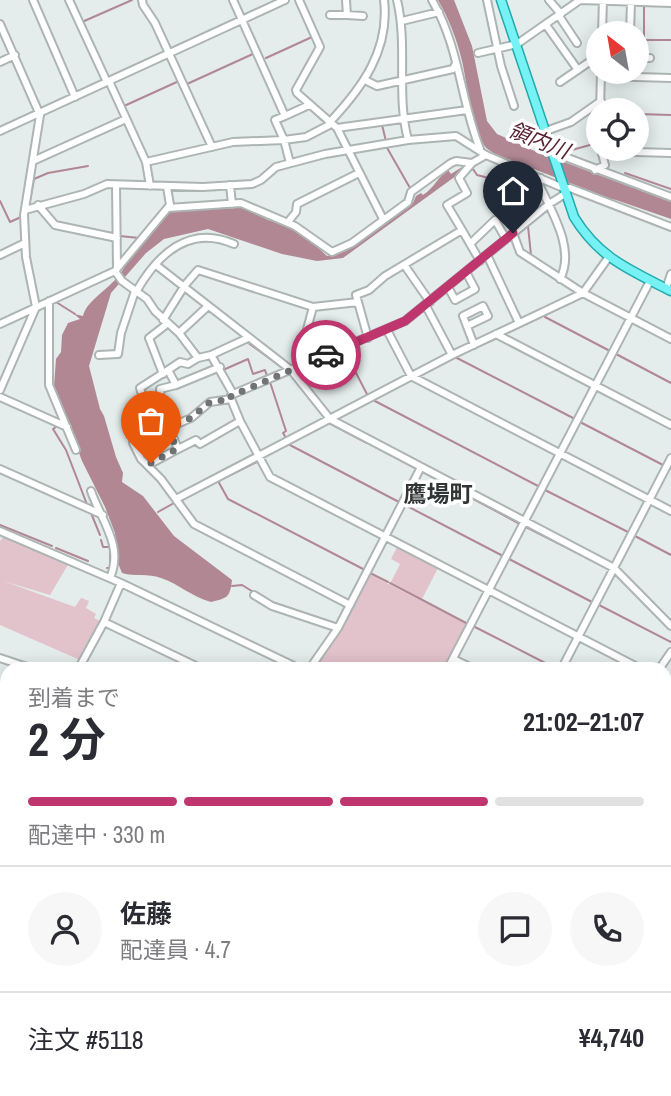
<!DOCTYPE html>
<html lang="ja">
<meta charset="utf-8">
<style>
:root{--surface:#fff;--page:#f7f7f7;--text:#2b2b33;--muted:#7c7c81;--line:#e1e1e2;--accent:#bf356e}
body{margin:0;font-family:"Archivo Narrow","Noto Sans JP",sans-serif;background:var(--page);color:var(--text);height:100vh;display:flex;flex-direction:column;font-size:26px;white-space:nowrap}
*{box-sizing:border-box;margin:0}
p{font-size:23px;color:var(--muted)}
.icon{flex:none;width:38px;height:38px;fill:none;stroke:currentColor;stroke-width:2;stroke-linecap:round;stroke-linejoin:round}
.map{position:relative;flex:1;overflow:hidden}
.side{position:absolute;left:0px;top:662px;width:672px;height:436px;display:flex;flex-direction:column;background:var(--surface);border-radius:21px 21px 0 0;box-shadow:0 4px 18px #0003}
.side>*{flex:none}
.needle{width:46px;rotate:329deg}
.controls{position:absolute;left:586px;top:21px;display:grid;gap:14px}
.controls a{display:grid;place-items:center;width:63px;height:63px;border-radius:50%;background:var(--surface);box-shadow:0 4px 18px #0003;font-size:35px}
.pin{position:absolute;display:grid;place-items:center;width:60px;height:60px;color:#fff;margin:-72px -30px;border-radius:50% 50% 50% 0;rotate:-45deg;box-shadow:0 0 7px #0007}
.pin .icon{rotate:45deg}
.courier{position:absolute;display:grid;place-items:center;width:70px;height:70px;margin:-35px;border:5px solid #bf356e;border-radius:50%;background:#fff;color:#222;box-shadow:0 2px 9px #0007}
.head em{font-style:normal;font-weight:700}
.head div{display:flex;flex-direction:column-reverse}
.head{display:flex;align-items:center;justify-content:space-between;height:119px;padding:0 28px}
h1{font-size:46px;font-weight:700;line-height:52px}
.bar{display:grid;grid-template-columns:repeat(4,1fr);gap:10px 7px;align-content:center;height:84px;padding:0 28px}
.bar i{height:9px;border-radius:5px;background:var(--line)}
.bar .selected{background:var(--accent)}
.bar p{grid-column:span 4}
.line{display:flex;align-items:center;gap:18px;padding:0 28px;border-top:2px solid var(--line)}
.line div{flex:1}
.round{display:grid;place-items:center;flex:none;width:74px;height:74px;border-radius:37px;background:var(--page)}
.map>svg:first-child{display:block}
</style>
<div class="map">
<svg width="671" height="1096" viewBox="0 0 671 1096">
<rect width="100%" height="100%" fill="#e4ecec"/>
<path fill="#e2c2cb" d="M5,535L69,563L50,595L3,581L75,607L81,598L89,601L86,608L96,614L94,618L102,622L80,660L0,625V541Z
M397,547L438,568L422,599L391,582L400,564L391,559Z
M369,574L466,624L444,668H316L342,629Z"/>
<path fill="#b18793" d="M438,0H454L472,46L487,121L497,134L537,152L671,202V219L616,200L597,196V194L534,169L533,171L532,169L512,161L511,163V160C502,157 488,152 484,145C470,124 468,87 462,61C457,40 449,19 438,0Z
M462,167L460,173L343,258L317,261L282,254L208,229L164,239L146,253L111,293L89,366L100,409L104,416L116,457L123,473L122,482L143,496L174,536L232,580C230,597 228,598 211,602C192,597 179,584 161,578C148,573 135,577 122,573L118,563L115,533L105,507L82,461L54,386L56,359L61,352L62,335L68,323L80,319L74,314L83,316C87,298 118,285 125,265L170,210L241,207L268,220L291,227L313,243L327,256L346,251L413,203L416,196L421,193L423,195C435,187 437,178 448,170L451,174Z"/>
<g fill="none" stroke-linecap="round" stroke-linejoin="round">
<path stroke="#b18793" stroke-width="2" d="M644,5V40H671
M82,22L132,0
M313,40L316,45
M266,58L312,37
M187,84L255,53
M124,106L179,81
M309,108L325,123
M637,114L671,115
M385,125L401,123
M346,130L382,125L386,141
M386,146L410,188
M565,152L597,143V115
M470,171L473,169L477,175L504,182L525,220
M625,173L671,189
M0,201L10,222L21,217
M29,206L34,179L48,173L88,166
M528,226L531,255
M120,236L139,238
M56,302L75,314
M545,317L610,351
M503,335L583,297
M247,342L280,366
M477,347L497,338
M344,350L368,396
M616,354L671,383
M455,357L575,419
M223,370L248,359L253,374L265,370L267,376
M417,377L462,354
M270,382L286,431L283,433L286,438
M373,400L538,486
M337,419L412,379
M580,422L663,465
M54,424L56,427L53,429L66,450L88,507
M288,444L399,502
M370,444L417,469
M263,457L329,423L367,443
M423,472L520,524
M218,481L228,499L365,570
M545,490L628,532
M180,500L259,461
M405,505L503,556
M158,512L174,503
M91,513L100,535
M0,525L52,546
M526,527L609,569
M635,536L671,555
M101,540L103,547H110V568H107
M56,548L88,561
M509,559L592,602
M370,573L388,582
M390,583L468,624
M232,586L242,585L255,593
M269,601L337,624
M599,605L671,642
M473,626L555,668
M315,668L336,636
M0,828L7,830
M0,1000H7
M100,1090L103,1096
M251,1090L258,1092"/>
<defs>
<path id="minor" d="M33,0L75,97
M69,0L107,82
M142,0L143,5L155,23L212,147
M233,0L285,116L309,105
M299,0L320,47L296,90L297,93L337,128L383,219
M346,0L347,15L363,16
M397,0C408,46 396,94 408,140
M432,0C460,48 460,99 480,149
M487,0L501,66L514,106
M549,0L561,14
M581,0L671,3
M330,15H347
M559,16L577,43
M402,21L439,12
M0,24L40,115L24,215L26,257L36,307L0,390
M546,25L578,70
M602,33L603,0
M630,33L631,2
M478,53L517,44L580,0
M637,58H650
M0,62L15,55
M601,76L671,78
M365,80L377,86L453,69L456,63
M109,81L146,162L150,186
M560,82L598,56
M600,110L601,72
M285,116L275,120L284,140L290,163
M329,123C362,88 390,50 384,0
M337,128L467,110
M0,131L285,0
M543,132L571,122L601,101
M601,151L671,153
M552,152L671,197
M33,161L126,119
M146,162L233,142L284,140L306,137L331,124
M595,170L605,165L601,150
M541,178L539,184C551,211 576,249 560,279
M116,185L117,268
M230,185L232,204
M38,205L55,225L117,238
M168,208L241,203L295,226L332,252L352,243L408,202L411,192L451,163L456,161L472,163L486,155
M25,210L84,194L107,184L203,187L252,184L261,180L276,167L325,154L408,140L456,136L486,155L563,188H570L671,227
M288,222L296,212L297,204L359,173
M462,230L447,205L467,193L459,178L472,163
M513,233L520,252L583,293L671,339
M471,243L495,220L506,239
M0,255L25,243
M487,255L519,323
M156,265L291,370L330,419L614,568L671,626
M405,266L430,302
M115,271L122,281L147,299L155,311L179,333L198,358L211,355L232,392L231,399L240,421
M448,287L455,300L475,289L466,272
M666,289L671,274
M136,292C157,255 189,224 234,244
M49,301V385L76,450
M358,302L368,338
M426,306L452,355
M313,307L306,333L315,360
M163,320L185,285L198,270L313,307L358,302L356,295L369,290L385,276L462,230L480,261
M0,324L115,271L170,205L167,187
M467,326L488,316L483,306L463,316L474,345
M387,330L411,376L671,511
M179,333L207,307
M496,334L671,425
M99,355L118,354L121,333L135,291
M211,355L248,338
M198,358L188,364L180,362L168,370L176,385L220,367
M163,374L149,338L167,324
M231,395L405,321L549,204L565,194
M0,397L67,427
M231,399L210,402L191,418L133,443L141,459L161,479L194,524L350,605
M157,433L147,411L140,388L168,370
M178,449L196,440L200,444L240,421L270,477L639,668
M148,465L178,449L161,408L160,389L176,385
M0,469L103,515
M91,491C101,520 124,546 110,578
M176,499L452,355L583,293L608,258
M0,531L121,583L298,668
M254,595L272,606L338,628
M104,622L200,668
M0,658L30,668
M453,659L472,668
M79,668L104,622L121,583
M310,668L338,628L421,467
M448,668L650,281
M562,668L671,458
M660,668L671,652
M0,702L7,705
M665,759L671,751
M0,768L7,771
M0,776L7,778
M0,800L7,802
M665,809L671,800
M0,853L7,855
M665,856L671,859
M665,892L671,879
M665,906L671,908
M665,926L671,929
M665,947L671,949
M665,1042L671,1044
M0,1044L7,1046
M0,1080H7
M87,1090L88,1096
M161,1090L163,1096
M259,1090L268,1093L273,1090
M355,1090L358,1096
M495,1090L498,1096
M513,1090L515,1096
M580,1090L593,1096
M31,1096L43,1090
M210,1096L222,1090
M326,1096L335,1090
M642,1096L644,1090
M664,1096L671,1081"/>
<path id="major" d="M501,0L574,217C599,258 630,270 671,291
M0,981L7,982
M391,1090L404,1096"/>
</defs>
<use href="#minor" stroke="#adb4b4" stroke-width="10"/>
<use href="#major" stroke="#23aaad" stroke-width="11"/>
<use href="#minor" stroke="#fff" stroke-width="6"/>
<use href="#major" stroke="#76f2f5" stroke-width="8"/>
</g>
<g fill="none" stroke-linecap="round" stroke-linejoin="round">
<path stroke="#707474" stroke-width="7" stroke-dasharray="0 12.6" d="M151,463L177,449L168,428L191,418L210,402L231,399V396L326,355"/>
<path stroke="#bf356e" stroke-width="9" d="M326,355L405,321L513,233"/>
</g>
<g text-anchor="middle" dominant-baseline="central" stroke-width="7" stroke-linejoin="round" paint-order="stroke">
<g font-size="21" font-style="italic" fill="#551f33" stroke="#fff">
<text transform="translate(539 140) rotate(22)">領内川</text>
</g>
<g font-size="23" font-weight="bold" fill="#313434" stroke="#fff">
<text x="438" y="493">鷹場町</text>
</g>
</g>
</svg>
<div class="controls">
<a><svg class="needle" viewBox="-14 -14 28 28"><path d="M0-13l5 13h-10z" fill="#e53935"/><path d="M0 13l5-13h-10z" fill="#7c7c81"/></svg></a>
<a><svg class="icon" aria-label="locate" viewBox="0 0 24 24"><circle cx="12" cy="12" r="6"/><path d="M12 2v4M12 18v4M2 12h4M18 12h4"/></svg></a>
</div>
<div class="pin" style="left:151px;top:463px;background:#ea580c"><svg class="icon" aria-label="bag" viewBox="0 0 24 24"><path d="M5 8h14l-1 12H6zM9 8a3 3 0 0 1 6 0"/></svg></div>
<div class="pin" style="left:513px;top:233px;background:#1f2937"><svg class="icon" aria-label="home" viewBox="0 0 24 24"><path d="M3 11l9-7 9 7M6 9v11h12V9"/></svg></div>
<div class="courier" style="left:326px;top:355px"><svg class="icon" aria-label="car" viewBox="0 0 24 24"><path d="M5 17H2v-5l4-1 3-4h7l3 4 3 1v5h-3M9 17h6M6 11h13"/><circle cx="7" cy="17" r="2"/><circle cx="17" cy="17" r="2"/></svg></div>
<section class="side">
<div class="head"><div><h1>2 分</h1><p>到着まで</p></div><em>21:02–21:07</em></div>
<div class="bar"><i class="selected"></i><i class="selected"></i><i class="selected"></i><i></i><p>配達中 · 330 m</p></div>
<div class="line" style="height:126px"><a class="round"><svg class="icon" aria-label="person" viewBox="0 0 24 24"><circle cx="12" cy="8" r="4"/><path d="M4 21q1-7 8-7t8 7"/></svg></a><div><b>佐藤</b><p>配達員 · 4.7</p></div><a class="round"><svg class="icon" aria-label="chat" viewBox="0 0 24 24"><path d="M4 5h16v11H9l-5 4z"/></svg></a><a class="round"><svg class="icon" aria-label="phone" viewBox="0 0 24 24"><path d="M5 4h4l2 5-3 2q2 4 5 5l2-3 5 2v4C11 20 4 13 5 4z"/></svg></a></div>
<div class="line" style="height:91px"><div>注文 #5118</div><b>¥4,740</b></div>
</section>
</div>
